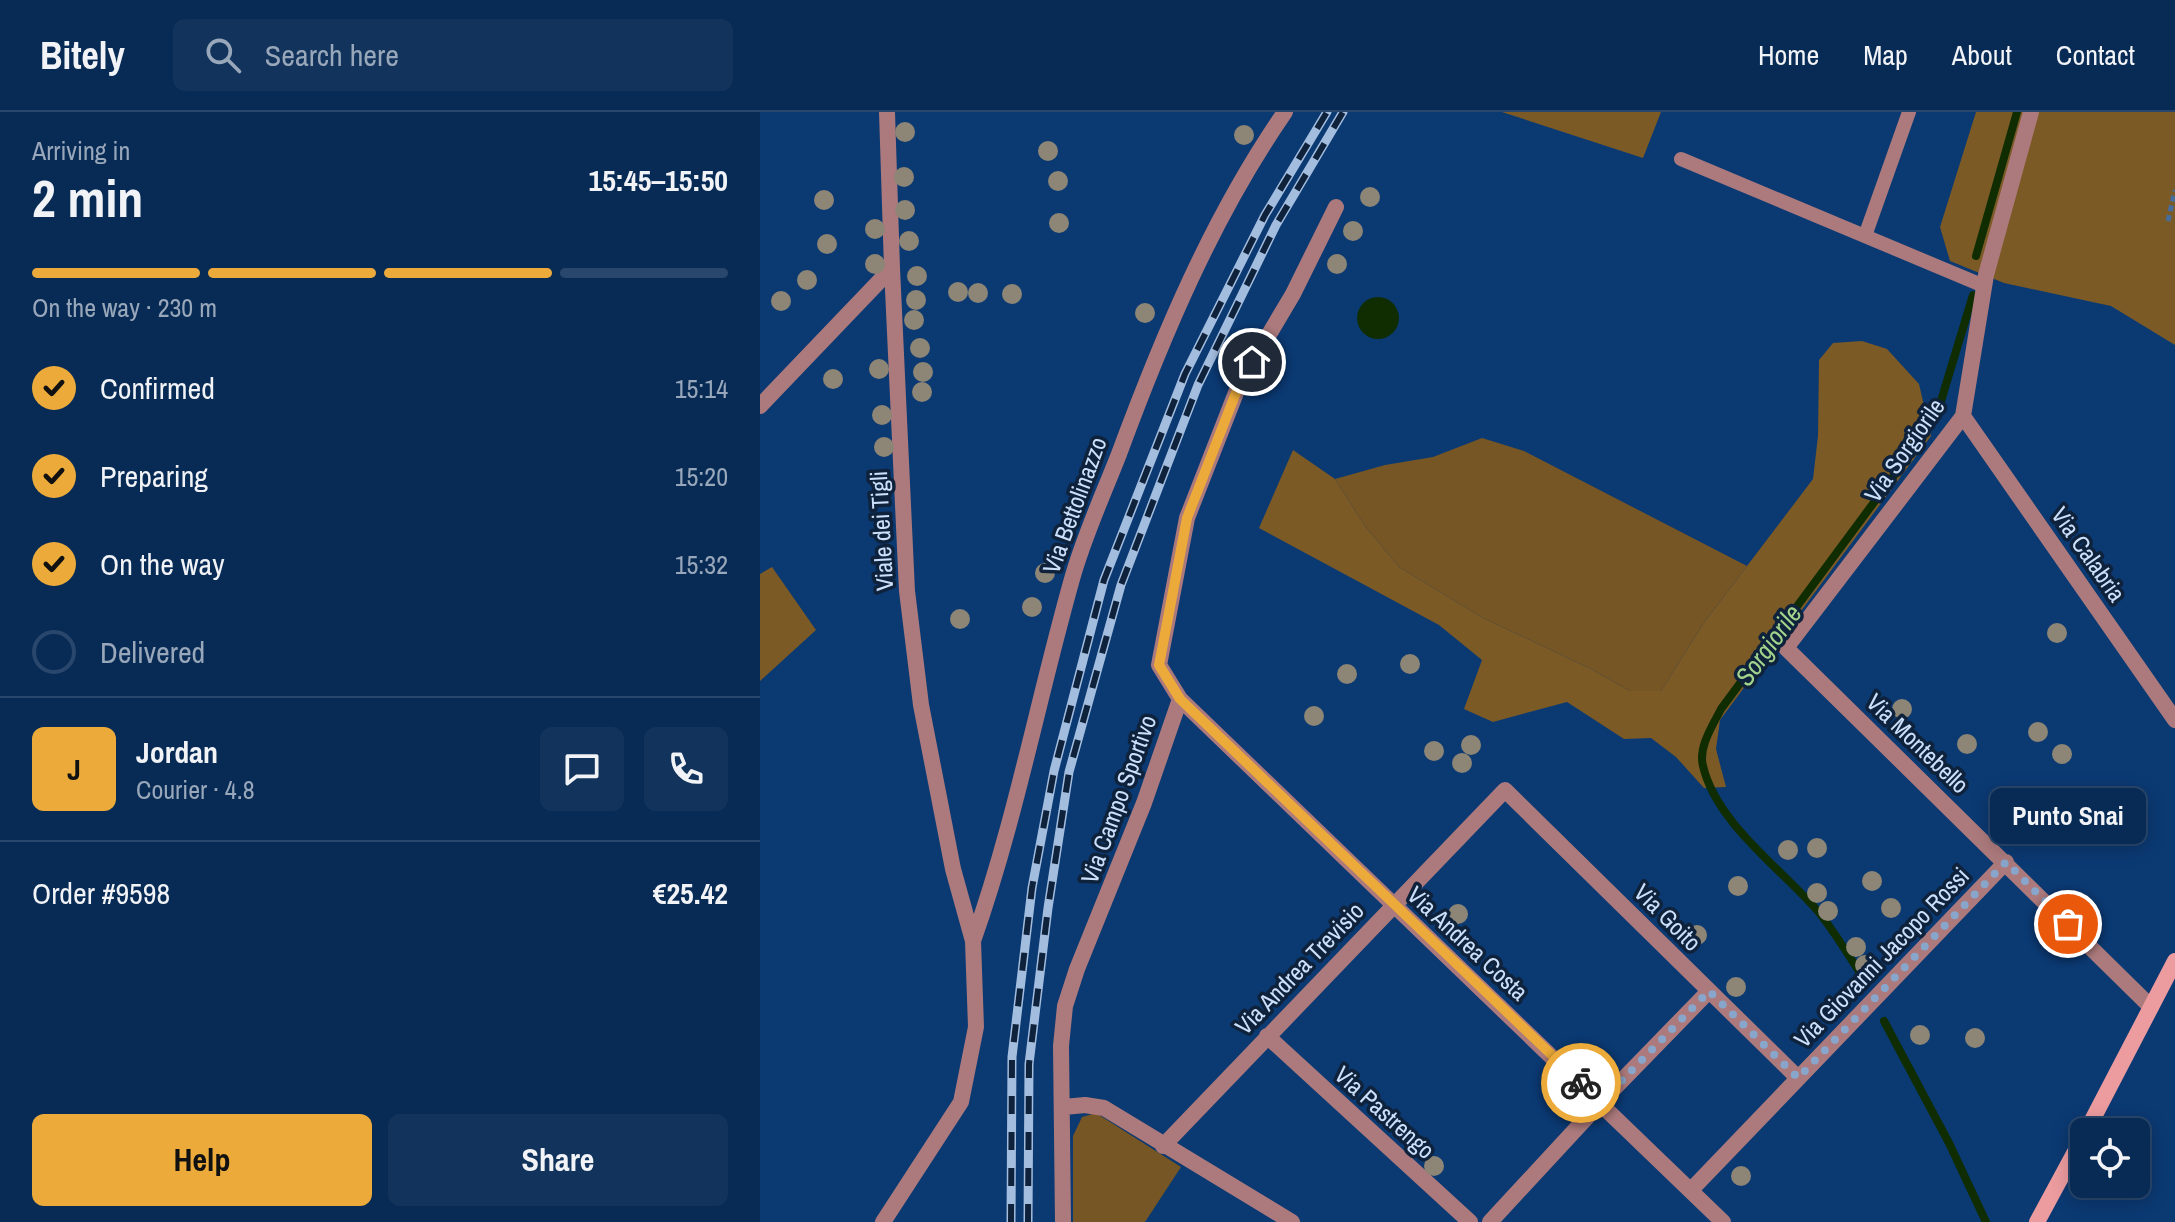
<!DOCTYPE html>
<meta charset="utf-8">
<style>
:root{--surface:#082b56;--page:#11335c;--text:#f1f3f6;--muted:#98a7b9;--line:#29476c;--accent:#ebaa39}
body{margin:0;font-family:"Archivo Narrow",sans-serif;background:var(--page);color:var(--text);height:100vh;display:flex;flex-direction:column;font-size:30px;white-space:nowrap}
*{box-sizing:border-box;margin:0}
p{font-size:26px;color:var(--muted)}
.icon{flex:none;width:44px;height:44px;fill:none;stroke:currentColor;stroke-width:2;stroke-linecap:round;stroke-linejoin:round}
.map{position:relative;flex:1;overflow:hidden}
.panel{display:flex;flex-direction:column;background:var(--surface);width:760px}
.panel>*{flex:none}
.fabs{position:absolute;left:1310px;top:1006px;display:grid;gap:16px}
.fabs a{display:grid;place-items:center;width:80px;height:80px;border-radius:12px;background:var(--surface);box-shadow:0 4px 20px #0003,0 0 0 2px var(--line);font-size:40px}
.pin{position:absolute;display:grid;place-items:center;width:68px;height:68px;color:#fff;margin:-34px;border:4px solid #fff;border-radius:50%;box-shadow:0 2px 8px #0007}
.courier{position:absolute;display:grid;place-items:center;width:80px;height:80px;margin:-40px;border:6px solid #ebaa39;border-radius:50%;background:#fff;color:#222;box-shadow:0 2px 10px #0007}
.bubble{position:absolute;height:56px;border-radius:12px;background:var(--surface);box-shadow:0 4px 20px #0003,0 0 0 2px var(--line);font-size:26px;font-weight:700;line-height:56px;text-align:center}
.summary em{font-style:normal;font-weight:700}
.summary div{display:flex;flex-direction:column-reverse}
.summary{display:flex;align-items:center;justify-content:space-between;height:136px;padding:0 32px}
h1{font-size:52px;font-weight:700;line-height:60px}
.bar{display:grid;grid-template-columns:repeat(4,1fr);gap:12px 8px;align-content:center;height:96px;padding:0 32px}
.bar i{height:10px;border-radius:6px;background:var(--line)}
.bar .current{background:var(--accent)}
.bar p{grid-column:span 4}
.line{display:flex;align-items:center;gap:20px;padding:0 32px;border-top:2px solid var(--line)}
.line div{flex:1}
.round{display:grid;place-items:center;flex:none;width:84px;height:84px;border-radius:12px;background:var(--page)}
ol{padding:0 32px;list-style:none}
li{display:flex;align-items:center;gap:24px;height:88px}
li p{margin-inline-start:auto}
li .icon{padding:8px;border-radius:50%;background:var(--accent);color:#111;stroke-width:4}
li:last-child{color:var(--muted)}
li i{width:44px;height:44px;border:4px solid var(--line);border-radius:50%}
.primary-button{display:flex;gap:16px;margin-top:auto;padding:16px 32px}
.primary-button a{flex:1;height:92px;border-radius:12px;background:var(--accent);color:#111;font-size:32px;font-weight:700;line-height:92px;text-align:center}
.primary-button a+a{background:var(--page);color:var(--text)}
header{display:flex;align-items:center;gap:48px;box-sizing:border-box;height:112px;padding:0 40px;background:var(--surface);border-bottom:2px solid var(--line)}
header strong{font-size:38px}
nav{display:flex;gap:44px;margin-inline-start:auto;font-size:28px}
.search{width:560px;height:72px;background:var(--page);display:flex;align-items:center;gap:20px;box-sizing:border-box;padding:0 28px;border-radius:12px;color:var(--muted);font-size:30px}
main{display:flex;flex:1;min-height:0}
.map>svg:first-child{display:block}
</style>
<header>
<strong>Bitely</strong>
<div class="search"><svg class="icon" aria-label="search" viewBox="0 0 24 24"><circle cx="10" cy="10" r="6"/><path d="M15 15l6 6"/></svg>Search here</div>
<nav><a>Home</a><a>Map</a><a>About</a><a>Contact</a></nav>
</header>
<main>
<section class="panel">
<div class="summary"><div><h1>2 min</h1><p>Arriving in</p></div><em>15:45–15:50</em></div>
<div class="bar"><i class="current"></i><i class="current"></i><i class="current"></i><i></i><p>On the way · 230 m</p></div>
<ol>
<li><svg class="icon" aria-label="check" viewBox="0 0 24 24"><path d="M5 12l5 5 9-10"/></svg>Confirmed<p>15:14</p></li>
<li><svg class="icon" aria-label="check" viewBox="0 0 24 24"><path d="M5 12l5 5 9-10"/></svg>Preparing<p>15:20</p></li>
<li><svg class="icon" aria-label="check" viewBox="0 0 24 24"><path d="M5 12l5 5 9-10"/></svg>On the way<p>15:32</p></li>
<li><i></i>Delivered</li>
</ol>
<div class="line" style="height:144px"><b class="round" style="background:var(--accent);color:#111">J</b><div><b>Jordan</b><p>Courier · 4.8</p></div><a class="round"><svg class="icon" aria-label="chat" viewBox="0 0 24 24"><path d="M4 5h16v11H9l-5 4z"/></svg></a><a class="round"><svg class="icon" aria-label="phone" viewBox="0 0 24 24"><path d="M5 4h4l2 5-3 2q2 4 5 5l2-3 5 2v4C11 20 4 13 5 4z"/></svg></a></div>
<div class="line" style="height:104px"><div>Order #9598</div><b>€25.42</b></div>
<div class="primary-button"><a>Help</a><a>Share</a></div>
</section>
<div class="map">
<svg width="1415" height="1110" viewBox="0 0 1415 1110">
<rect width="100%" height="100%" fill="#0b3972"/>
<path fill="#765624" d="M722,326L764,339L987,454L943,512L901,579H870L831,557L723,506L639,455L605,414L575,367L625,353L673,345Z
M336,1001L421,1055L385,1110H313V1024L322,1005Z"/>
<path fill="#7b5a26" d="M742,0H901L883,46Z
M1216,0H1415V233L1351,194L1244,171L1190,149L1180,115Z
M1102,229L1127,237L1159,272L1171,324L960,608L956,637L966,675L944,676L916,645L891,626L864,627L807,590L733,610L704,597L722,548L679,513L499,416L533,338L575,367L605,414L639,455L723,506L831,557L870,579H901L943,512L1053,367L1058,324L1059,248L1073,231Z
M12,455L56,518L0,569V462Z"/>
<path fill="#0f2d00" d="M597 206a21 21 0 1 1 42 0a21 21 0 1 1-42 0Z"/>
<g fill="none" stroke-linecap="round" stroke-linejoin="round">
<path stroke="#0f2d00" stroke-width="8" d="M1216,144L1257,0
M1105,868C1089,845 1074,818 1056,797C1019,755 956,710 943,654C938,635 953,613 961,597L1155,335L1181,289L1213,183
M1124,909L1189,1031L1226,1110"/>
<path stroke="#476d9c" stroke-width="5" stroke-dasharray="6 4" stroke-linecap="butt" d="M1408,109L1415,78"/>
<path stroke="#ac7a7c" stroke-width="14" d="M921,47L1224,174
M1105,124L1149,0"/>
<path stroke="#ac7a7c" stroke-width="16" d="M1271,0L1226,163L1203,304L1026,536L1391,895
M576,95L533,182L479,273L427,406L399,553L420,587L963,1110
M0,294L132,156
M1203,304L1415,608
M213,829C255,711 278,587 312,467C324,424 343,383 359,342C403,223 453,104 525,0
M507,924L710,1110
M304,995L325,993L344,996L532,1110
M403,1034L745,678L1038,966
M931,1078L1246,750
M123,1110L201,990L216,915L213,829L193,757L161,593L147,479L132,156L127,0
M303,1110L301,934L305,894L317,857L384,691L420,587
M730,1110L841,990L949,879"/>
<path stroke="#ec9c9f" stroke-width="16" d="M1326,1020L1415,849
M1277,1110L1324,1023"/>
<defs>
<path id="rail" d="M251,1110L252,945L272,776L294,659L344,468L425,262L505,103L567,0
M268,1110L269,952L288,796L309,660L361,473L438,273L516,113L583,0"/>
</defs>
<use href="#rail" stroke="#a3bdde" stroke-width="9"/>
<use href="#rail" stroke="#0f223b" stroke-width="6" stroke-dasharray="18" stroke-linecap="butt"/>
</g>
<g fill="#8d8575">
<circle cx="145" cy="20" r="10"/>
<circle cx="484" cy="23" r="10"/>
<circle cx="288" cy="39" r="10"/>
<circle cx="144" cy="65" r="10"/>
<circle cx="298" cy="69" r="10"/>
<circle cx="610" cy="85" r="10"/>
<circle cx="64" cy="88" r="10"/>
<circle cx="145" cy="98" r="10"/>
<circle cx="299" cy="111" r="10"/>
<circle cx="115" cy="117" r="10"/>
<circle cx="593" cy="119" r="10"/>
<circle cx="149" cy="129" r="10"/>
<circle cx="67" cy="132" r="10"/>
<circle cx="115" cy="152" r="10"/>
<circle cx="577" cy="152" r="10"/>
<circle cx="157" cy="164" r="10"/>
<circle cx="47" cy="168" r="10"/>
<circle cx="198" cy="180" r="10"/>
<circle cx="218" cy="181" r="10"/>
<circle cx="252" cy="182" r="10"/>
<circle cx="156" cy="188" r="10"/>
<circle cx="21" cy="189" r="10"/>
<circle cx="385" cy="201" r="10"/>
<circle cx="154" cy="208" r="10"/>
<circle cx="160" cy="236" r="10"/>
<circle cx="119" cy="257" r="10"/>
<circle cx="163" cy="260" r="10"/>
<circle cx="73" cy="267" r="10"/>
<circle cx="162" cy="280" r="10"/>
<circle cx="122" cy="303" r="10"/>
<circle cx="124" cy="335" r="10"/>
<circle cx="285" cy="461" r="10"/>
<circle cx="272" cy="495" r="10"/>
<circle cx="200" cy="507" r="10"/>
<circle cx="1297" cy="521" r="10"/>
<circle cx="650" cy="552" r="10"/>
<circle cx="587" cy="562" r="10"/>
<circle cx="1142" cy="597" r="10"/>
<circle cx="554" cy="604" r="10"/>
<circle cx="1278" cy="620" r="10"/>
<circle cx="1207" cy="632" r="10"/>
<circle cx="711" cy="633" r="10"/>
<circle cx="674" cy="639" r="10"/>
<circle cx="1302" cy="642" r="10"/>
<circle cx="702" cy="651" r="10"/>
<circle cx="1057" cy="736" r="10"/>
<circle cx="1028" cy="738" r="10"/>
<circle cx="1112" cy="769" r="10"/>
<circle cx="978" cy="774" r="10"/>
<circle cx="1057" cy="781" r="10"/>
<circle cx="1131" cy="796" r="10"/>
<circle cx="1068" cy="799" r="10"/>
<circle cx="698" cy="802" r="10"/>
<circle cx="937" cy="823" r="10"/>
<circle cx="1096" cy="835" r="10"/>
<circle cx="1105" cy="853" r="10"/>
<circle cx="976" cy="875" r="10"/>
<circle cx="1160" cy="923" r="10"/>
<circle cx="1215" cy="926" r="10"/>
<circle cx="674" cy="1054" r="10"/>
<circle cx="981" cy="1064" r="10"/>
</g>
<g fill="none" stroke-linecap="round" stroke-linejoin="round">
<path stroke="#88a6cb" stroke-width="8" stroke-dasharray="0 14.4" d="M821,971L841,990L949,879L1038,966L1246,750L1308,812"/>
<path stroke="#ebaa39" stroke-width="10" d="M492,250L479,273L427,406L399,553L420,587L821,971"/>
</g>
<g text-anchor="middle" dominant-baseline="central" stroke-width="7" stroke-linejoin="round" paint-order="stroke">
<g font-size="24" fill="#cce0fb" stroke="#0f223b">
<text transform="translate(1144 338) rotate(-55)">Via Sorgiorile</text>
<text transform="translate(314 393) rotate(-70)">Via Bettolinazzo</text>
<text transform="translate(121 419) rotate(-93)">Viale dei Tigli</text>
<text transform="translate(1329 442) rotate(55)">Via Calabria</text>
<text transform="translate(1158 631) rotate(44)">Via Montebello</text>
<text transform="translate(358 687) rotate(-70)">Via Campo Sportivo</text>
<text transform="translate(908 805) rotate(45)">Via Goito</text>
<text transform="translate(708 831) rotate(43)">Via Andrea Costa</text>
<text transform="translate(1121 845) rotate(-46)">Via Giovanni Jacopo Rossi</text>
<text transform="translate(539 856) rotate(-46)">Via Andrea Trevisio</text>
<text transform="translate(625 1000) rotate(42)">Via Pastrengo</text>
</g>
<g font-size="26" font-style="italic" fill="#a2d48c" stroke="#0f223b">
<text transform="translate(1008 533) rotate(-54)">Sorgiorile</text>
</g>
</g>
</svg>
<div class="fabs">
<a><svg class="icon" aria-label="locate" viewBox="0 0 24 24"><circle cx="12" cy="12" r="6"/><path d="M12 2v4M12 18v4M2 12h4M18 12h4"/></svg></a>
</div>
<div class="pin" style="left:1308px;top:812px;background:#ea580c"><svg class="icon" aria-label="bag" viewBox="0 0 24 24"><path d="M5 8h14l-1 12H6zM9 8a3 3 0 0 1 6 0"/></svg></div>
<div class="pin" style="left:492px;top:250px;background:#1f2937"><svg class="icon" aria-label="home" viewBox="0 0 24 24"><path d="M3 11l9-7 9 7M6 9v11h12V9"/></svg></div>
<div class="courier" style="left:821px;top:971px"><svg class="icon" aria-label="bike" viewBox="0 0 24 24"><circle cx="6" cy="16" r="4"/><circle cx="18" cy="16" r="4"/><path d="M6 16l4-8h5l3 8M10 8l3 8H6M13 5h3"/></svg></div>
<div class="bubble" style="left:1230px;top:676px;width:156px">Punto Snai</div>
</div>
</main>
